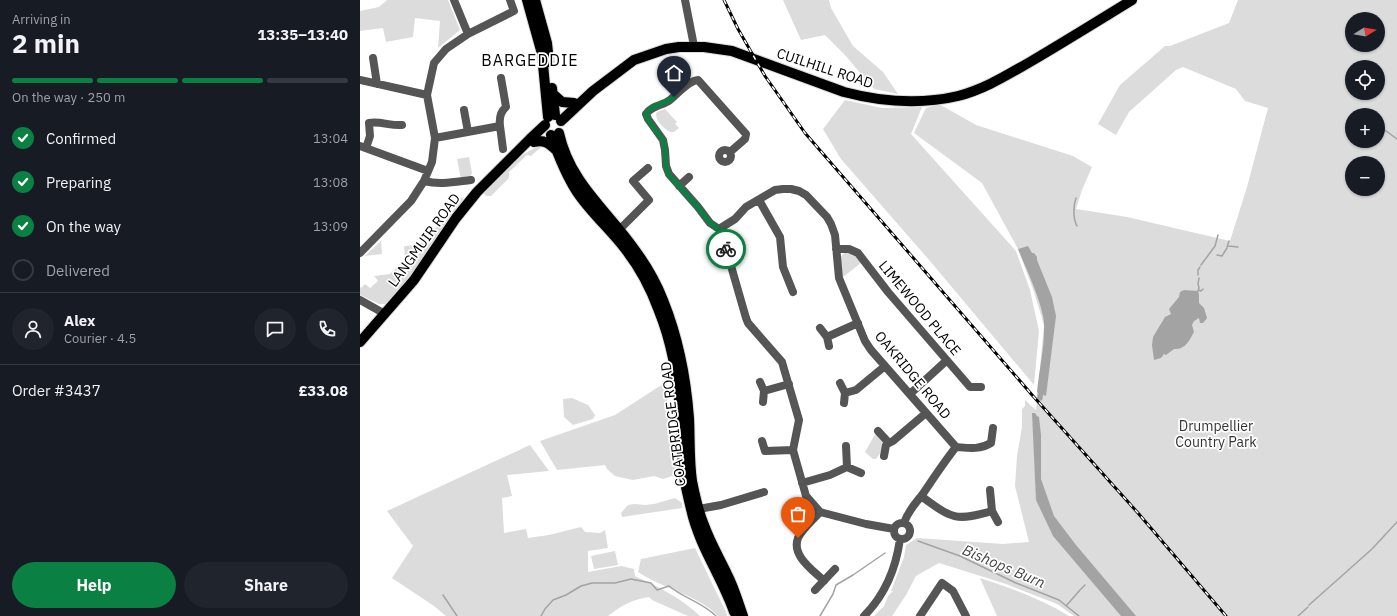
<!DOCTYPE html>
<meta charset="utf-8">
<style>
:root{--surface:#171b24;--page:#20242c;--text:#f1f3f6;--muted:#9ea1a6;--line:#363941;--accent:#0b8043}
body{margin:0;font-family:"IBM Plex Sans",sans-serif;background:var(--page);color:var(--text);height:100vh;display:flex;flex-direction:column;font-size:15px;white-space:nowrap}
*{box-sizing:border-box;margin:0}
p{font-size:13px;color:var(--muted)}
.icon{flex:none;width:22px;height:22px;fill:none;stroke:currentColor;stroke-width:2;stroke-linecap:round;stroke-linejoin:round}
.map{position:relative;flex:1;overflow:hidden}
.details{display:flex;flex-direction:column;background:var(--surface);width:360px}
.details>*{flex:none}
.needle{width:26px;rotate:79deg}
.tools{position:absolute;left:985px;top:12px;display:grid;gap:8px}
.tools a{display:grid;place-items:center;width:40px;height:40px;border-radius:50%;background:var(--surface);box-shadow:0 1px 3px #0004;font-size:20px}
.pin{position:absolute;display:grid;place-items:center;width:34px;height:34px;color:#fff;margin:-41px -17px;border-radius:50% 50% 50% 0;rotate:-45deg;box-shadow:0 0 4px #0007}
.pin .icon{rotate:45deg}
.courier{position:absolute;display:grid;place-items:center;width:40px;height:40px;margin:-20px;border:3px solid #0b8043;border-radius:50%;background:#fff;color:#222;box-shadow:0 1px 5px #0007}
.overview em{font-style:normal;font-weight:700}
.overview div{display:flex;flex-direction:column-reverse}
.overview{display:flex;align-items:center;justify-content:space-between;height:68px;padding:0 12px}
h1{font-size:26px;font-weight:700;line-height:30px}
.bar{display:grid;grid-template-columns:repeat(4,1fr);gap:6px 4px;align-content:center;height:48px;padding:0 12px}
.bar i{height:5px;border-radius:3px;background:var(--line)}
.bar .on{background:var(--accent)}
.bar p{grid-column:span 4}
.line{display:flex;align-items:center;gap:10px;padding:0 12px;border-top:1px solid var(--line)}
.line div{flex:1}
.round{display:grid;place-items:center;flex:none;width:42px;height:42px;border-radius:21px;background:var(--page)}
ol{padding:0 12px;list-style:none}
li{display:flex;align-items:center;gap:12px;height:44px}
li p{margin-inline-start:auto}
li .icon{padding:4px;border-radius:50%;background:var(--accent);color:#fff;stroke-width:4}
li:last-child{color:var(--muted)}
li i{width:22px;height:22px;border:2px solid var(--line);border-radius:50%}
.primary-button{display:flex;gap:8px;margin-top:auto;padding:8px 12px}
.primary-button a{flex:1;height:46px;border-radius:24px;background:var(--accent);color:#fff;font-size:16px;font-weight:700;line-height:46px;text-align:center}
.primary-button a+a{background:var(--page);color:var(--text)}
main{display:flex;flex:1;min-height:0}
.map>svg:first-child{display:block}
</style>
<main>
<section class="details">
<div class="overview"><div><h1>2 min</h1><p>Arriving in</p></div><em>13:35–13:40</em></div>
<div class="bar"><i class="on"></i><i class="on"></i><i class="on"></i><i></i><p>On the way · 250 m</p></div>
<ol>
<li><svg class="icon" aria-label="check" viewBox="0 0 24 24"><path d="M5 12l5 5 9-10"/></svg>Confirmed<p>13:04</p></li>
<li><svg class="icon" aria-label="check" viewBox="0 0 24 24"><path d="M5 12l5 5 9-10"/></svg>Preparing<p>13:08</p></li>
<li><svg class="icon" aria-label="check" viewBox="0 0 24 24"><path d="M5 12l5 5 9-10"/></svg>On the way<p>13:09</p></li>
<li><i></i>Delivered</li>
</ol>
<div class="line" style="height:72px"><a class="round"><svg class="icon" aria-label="person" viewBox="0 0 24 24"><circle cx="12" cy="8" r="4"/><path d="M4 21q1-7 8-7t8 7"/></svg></a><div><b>Alex</b><p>Courier · 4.5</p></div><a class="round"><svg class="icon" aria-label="chat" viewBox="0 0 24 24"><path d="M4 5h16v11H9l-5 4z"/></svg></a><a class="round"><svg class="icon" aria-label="phone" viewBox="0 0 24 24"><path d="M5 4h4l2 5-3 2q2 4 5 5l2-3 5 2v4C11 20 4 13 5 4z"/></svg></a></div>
<div class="line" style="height:52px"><div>Order #3437</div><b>£33.08</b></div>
<div class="primary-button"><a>Help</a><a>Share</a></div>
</section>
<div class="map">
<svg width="1037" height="616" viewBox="0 0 1037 616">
<rect width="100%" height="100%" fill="#fff"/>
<path fill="#dcdcdc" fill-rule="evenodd" d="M27,0H88L100,30L78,48L80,21L55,18L53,37L26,42L23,28L0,31V11L19,7Z
M423,0H469L471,8L493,46L523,72L538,94L514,89L485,55L465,35L441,40Z
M878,0H1037V616H714L697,604L646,584L579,563L556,576L546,595L532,616H514L524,606L528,596L533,591H531L544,557L546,545L557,538L643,544L669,542L655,486L657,456L662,427V409L665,406V400L676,410L684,325L673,289L658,249L622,183L554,133L566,108L579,104L616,125L713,156L732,167L722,190L716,209L767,217L870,241L887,187L908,108L885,101L876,89L823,67L816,70L769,112L756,135L738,124L760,85L805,46H810L869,23ZM992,19H1018V45H992ZM992,67H1018V93H992ZM992,115H1018V141H992ZM992,163H1018V189H992Z
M485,100L522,108L562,107L551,134L656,251L670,290L679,331L674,385L570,261L481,159L463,129Z
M305,109L317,122L315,124L319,128L314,132H310C304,128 296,122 296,114L297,112Z
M180,146L181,147L171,156L167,155L149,172V178L131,196H126L123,192C140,176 157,154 180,146Z
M109,157L112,173L110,177L101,179L97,159Z
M102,197L103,200L59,265L46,283L26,304H19L0,295V287L1,288L5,284L10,288L18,281L14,276L30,274L45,259L44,246L59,245L96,207V202Z
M21,241L22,254L5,256Z
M485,252L496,256L501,263L483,277L480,258Z
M306,382L311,456L316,468L315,475L303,479L294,476L273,480L255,476L247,469L245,465L197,470L180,441L255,415Z
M212,398L228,405L235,415L233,419L213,425L204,417L203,399Z
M517,433L523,440L521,452L516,459H513L505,452L514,436Z
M170,445L189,471L147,475L152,496L142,498L144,533L166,529L168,538L189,535L221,527L225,532L240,533L245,530L248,548L228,551V572L261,566L274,569L275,576C299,587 321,598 340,616H328L292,600L289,597C273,599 261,606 248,616H86L74,606L32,578L53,546L27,511Z
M315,498L322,503V508L262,517L261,513L268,505L275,504L285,505L294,504Z
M335,548L366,612L367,616H358C337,594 303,589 278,572L281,559Z
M255,551L258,565L234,569L231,556Z
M620,578C651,588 681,599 709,616H637Z"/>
<path fill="#a3a3a3" d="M668,246L672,253H674L677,257V260L692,297L696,316L686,396L677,392C679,370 687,336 683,316C678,293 667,271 658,249Z
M824,290L838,291L839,295V303L844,308L847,318L843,323H840L839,318L834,321L832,325L834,332C829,341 825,350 814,349L806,355L804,354L801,358L794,360L792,345L793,337L805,317L811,314L809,309L819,297L820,292Z
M672,413H675L677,416L679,417L681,435V479L694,516L716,545L776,616H761L693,536L676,500Z"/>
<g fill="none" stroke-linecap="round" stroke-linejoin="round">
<path stroke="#a3a3a3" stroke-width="1.5" d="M1019,126L1037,139
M716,198C713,206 713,219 717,226
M868,246L878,247
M867,247L869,241
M857,255L862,256L867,248
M841,265L855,246L858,235
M838,275V270L840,267
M838,290L841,291L843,289
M838,291L839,288L838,284L839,278
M558,541L600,556L656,583L699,600L719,616
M721,589L725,585
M83,595L97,616
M949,605L1012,549L1037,522
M706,606L720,590
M181,616L185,609L193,600L206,595L221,586L232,583H255L271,579L291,583L297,590L309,586C323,598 342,602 356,616
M460,616L473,594L476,585L493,575L525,553
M938,616L948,607"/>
<path stroke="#a3a3a3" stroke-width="5.5" d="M680,398L681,387"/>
<defs>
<path id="major" d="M167,0L182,54L188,117
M175,0L187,43L189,62
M192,88L195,115
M193,94L202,102L214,103
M201,121L233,91L274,60L306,49L319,47H344L372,51L484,92C522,102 560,105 598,96C625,89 647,75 670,62C704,42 738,21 772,0
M199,133C210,183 247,210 275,250C286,265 296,282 303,300C318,337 326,378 329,418C330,439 329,460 332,481C335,496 338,511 344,525C350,542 359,557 367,574C374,587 378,602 383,616
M191,135C198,155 206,175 217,192C231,213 251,230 266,250C280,268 291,289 299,311C312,343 318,379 320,414C322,432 321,450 323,468C324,482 328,496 331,509C339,546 362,577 374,612
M174,142C184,139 190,144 197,151
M0,342L54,280L96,218L117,192L170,139L185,125"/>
</defs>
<use href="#major" stroke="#dbdbdb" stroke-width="12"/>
<path stroke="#555" stroke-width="8" d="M94,0L108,34
M325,0L334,46
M13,58L17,84
M0,80L67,95
M104,110L108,132
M140,126C139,118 140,112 146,107L141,78
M75,138L140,126L143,149
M0,146L68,171
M6,148L10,136L9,123C20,121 31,126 42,125
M359 156a6 6 0 1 1 12 0a6 6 0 1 1-12 0Z
M64,181C80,185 94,182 111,180
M319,186L329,177
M399,200L420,237L423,267L433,292
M359,229L375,219L386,207L415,190L423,189H431L439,191L446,195L467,217L471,224L475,235L479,278L505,341L511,350L596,447C584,462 573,479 562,495C555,504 548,511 544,523
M359,229L361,231L386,318L388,323L422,362L424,369L439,420L433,450L446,496L460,512L506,524L534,529
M359,229L350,223L338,207L309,174L306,166L305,150L303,140L288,119L286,114C292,105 302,106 310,100C317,94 330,80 338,80L386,134L385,139L370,152
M259,230L289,200L273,181L288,168
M476,249H489L498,253L528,292L610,387H621
M0,253L51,201L64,181L72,162L75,138L67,95L74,63L86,49L108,34L154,11L150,0
M0,300L25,314
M460,328L467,337L469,346
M467,337L498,323
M400,382L404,391L429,384
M480,383L485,393L484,403
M485,393L496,390L525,366
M550,394L586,361
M403,402L404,391
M518,431L529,443L533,441L566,413
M402,441L405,451L433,450
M486,446L487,467L501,473
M596,447C609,448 619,450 631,443L633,428
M524,456L526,445L529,443
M442,483L470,475L487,467
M561,496C591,518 595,522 632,511L630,490
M333,510L361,505L404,492
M632,511L638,522
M460,512C453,520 443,528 438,538C431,556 454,571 464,581
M534 531a8 8 0 1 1 16 0a8 8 0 1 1-16 0Z
M455,590L475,569
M504,616C525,595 536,568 540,539
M560,616L582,583L593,591L606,616"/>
<use href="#major" stroke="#000" stroke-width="10"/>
<defs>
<path id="rail" d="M364,0L378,29L405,76L445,133L673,396L778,513L866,616"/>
</defs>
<use href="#rail" stroke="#000" stroke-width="3"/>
<use href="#rail" stroke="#fff" stroke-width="1.5" stroke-dasharray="4.5" stroke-linecap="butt"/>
</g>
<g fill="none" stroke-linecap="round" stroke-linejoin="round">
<path stroke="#595959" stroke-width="4" stroke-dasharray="0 7.2" d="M366,249L386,318L388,323L422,362L439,420L433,450L446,496L460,512L443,531L438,538"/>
<path stroke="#0b8043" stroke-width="5" d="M314,97C305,104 292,104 286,114V117L303,140L305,150L306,166L308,174L338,207L350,223L361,231L366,249"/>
</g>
<g text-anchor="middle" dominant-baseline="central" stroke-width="3.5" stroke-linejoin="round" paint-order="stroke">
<g font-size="14" fill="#000" stroke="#fff">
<text transform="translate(465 68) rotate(18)">CUILHILL ROAD</text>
<text transform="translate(64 240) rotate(-54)">LANGMUIR ROAD</text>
<text transform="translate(560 308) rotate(50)">LIMEWOOD PLACE</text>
<text transform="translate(553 375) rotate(50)">OAKRIDGE ROAD</text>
<text transform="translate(313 424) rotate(-97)">COATBRIDGE ROAD</text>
</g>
<g font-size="14" fill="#333" stroke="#fff">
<text x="856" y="426">Drumpellier<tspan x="856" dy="16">Country Park</tspan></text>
</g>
<g font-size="15" font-style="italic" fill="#444" stroke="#fff">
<text transform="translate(644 566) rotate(23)">Bishops Burn</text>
</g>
<g font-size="16" letter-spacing="1" fill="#000" stroke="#fff">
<text x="170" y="60">BARGEDDIE</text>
</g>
</g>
</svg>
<div class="tools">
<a><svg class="needle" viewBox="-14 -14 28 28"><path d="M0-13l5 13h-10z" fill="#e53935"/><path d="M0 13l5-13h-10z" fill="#9ea1a6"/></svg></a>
<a><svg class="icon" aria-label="locate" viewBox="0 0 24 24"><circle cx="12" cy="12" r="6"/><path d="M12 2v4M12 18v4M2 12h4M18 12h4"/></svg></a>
<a>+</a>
<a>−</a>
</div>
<div class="pin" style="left:438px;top:538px;background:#ea580c"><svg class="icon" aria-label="bag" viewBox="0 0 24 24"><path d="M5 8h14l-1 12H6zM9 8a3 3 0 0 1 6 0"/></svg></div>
<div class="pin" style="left:314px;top:97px;background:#1f2937"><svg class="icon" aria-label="home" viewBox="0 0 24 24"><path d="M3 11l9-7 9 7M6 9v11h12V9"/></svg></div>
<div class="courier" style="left:366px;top:249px"><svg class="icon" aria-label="bike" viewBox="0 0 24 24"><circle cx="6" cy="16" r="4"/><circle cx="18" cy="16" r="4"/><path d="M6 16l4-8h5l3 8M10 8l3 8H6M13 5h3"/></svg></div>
</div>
</main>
